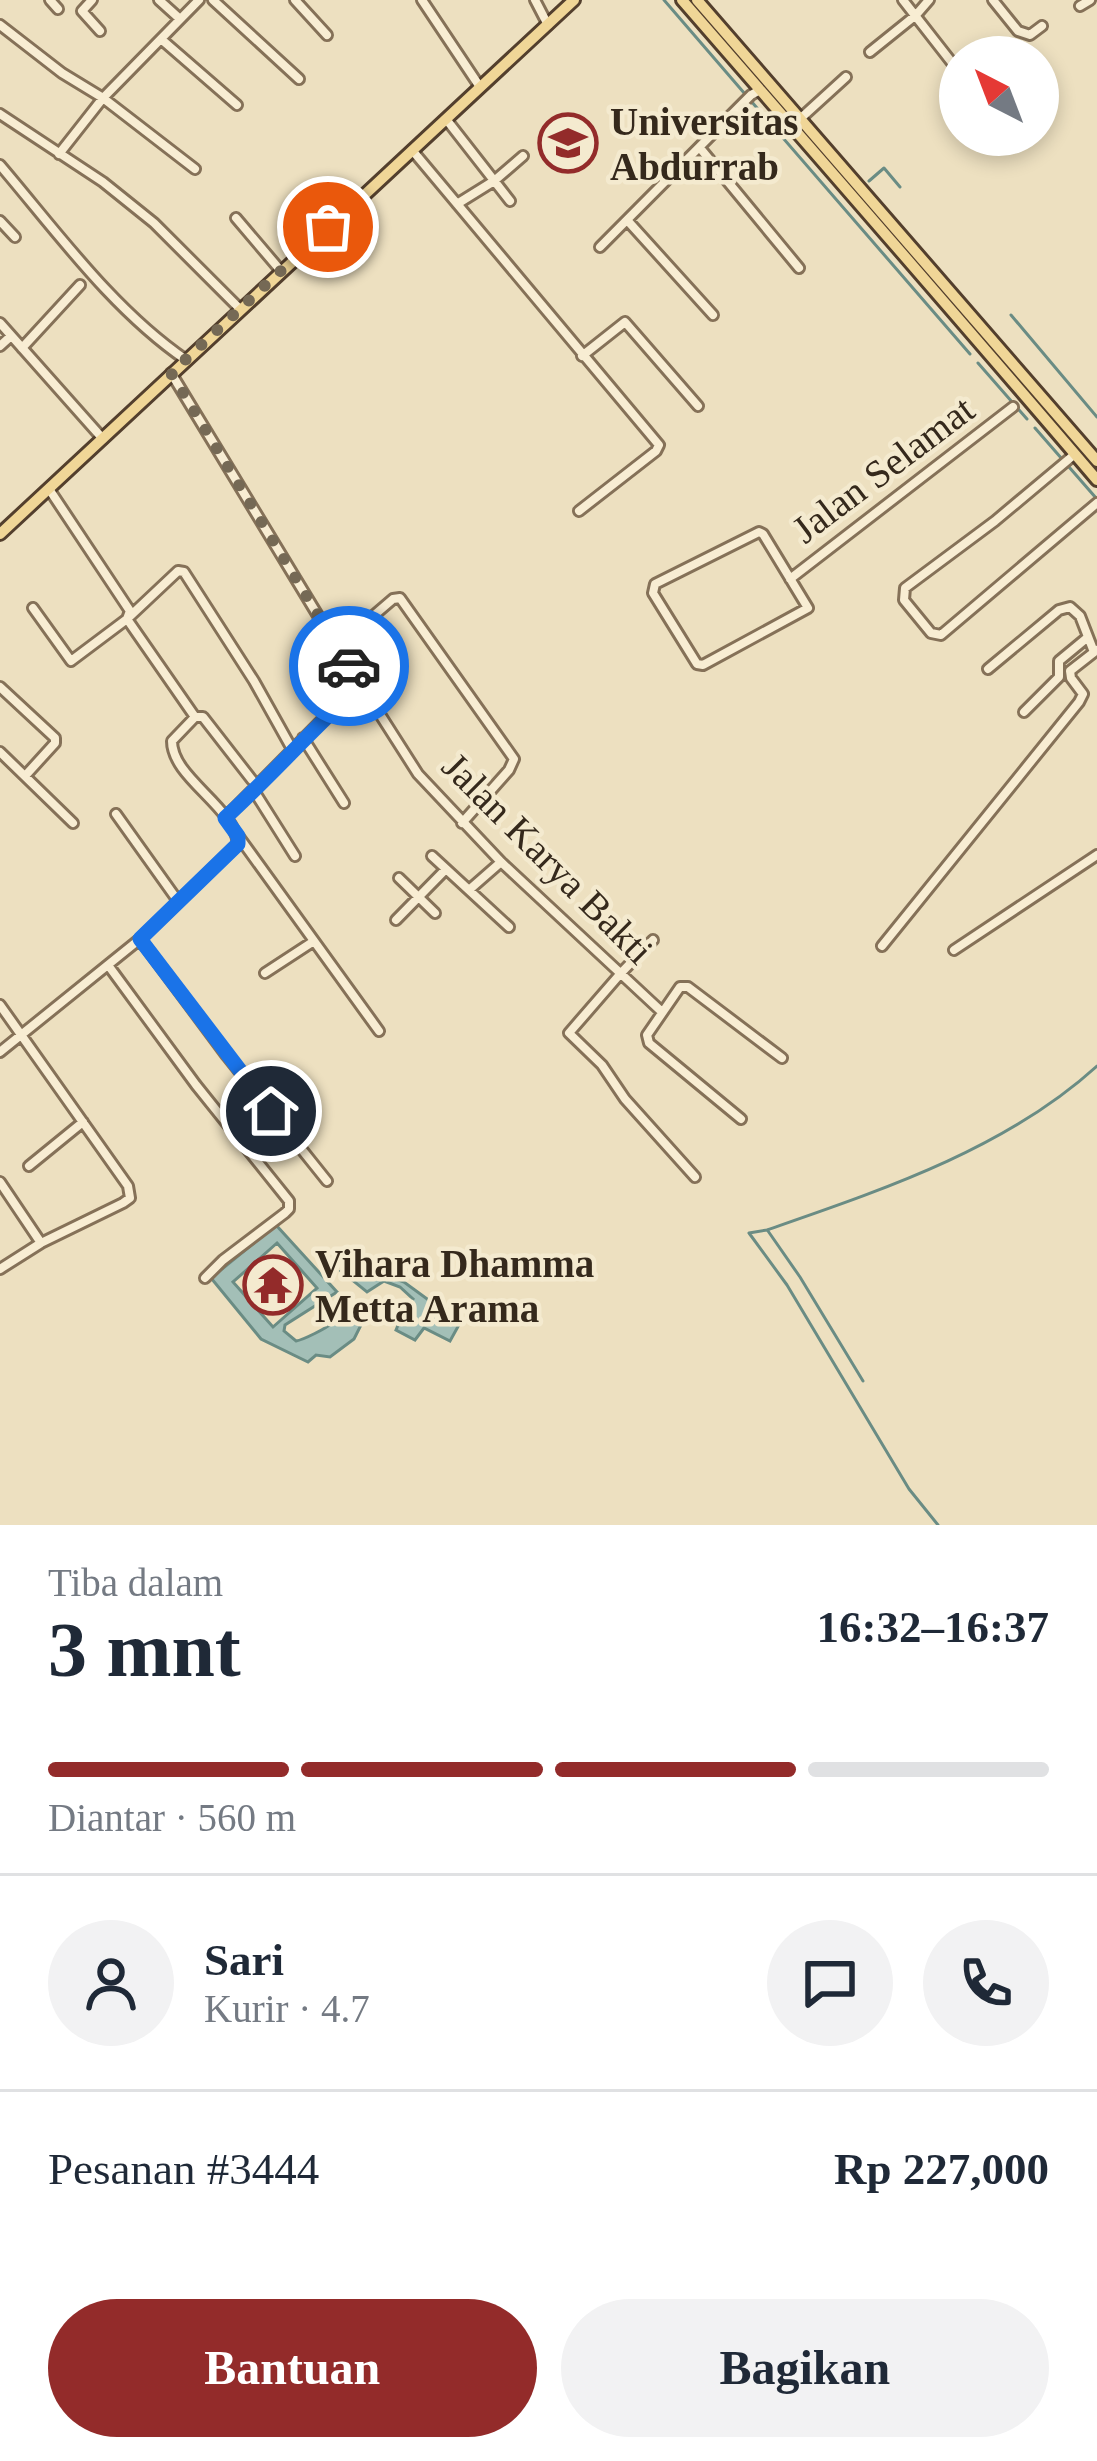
<!DOCTYPE html>
<html lang="id">
<meta charset="utf-8">
<style>
:root{--surface:#fff;--page:#f2f2f3;--text:#1f2937;--muted:#747a83;--line:#e0e1e3;--accent:#932b2a}
body{margin:0;font-family:Georgia,serif;background:var(--page);color:var(--text);height:100vh;display:flex;flex-direction:column;font-size:45px;white-space:nowrap}
*{box-sizing:border-box;margin:0}
p{font-size:39px;color:var(--muted)}
.icon{flex:none;width:66px;height:66px;fill:none;stroke:currentColor;stroke-width:2;stroke-linecap:round;stroke-linejoin:round}
.map{position:relative;height:1525px;overflow:hidden}
.sheet{display:flex;flex-direction:column;background:var(--surface);flex:1}
.sheet>*{flex:none}
.needle{width:78px;rotate:318deg}
.fabs{position:absolute;left:939px;top:36px;display:grid;gap:24px}
.fabs a{display:grid;place-items:center;width:120px;height:120px;border-radius:50%;background:var(--surface);box-shadow:0 6px 18px #0003;font-size:60px}
.pin{position:absolute;display:grid;place-items:center;width:102px;height:102px;color:#fff;margin:-51px;border:6px solid #fff;border-radius:50%;box-shadow:0 3px 12px #0007}
.courier{position:absolute;display:grid;place-items:center;width:120px;height:120px;margin:-60px;border:9px solid #1a73e8;border-radius:50%;background:#fff;color:#222;box-shadow:0 3px 15px #0007}
.headline em{font-style:normal;font-weight:700}
.headline div{display:flex;flex-direction:column-reverse}
.headline{display:flex;align-items:center;justify-content:space-between;height:204px;padding:0 48px}
h1{font-size:78px;font-weight:700;line-height:90px}
.bar{display:grid;grid-template-columns:repeat(4,1fr);gap:18px 12px;align-content:center;height:144px;padding:0 48px}
.bar i{height:15px;border-radius:9px;background:var(--line)}
.bar .current{background:var(--accent)}
.bar p{grid-column:span 4}
.line{display:flex;align-items:center;gap:30px;padding:0 48px;border-top:3px solid var(--line)}
.line div{flex:1}
.round{display:grid;place-items:center;flex:none;width:126px;height:126px;border-radius:63px;background:var(--page)}
.cta{display:flex;gap:24px;margin-top:auto;padding:24px 48px}
.cta a{flex:1;height:138px;border-radius:72px;background:var(--accent);color:#fff;font-size:48px;font-weight:700;line-height:138px;text-align:center}
.cta a+a{background:var(--page);color:var(--text)}
.map>svg:first-child{display:block}
</style>
<div class="map">
<svg width="1097" height="1525" viewBox="0 0 1097 1525">
<rect width="100%" height="100%" fill="#ede0c0"/>
<path fill="#a3bfb7" stroke="#6a8c84" stroke-width="3" fill-rule="evenodd" d="M276,1225L337,1292L285,1325L284,1331L296,1341C303,1340 327,1328 332,1323C338,1319 336,1314 337,1308L346,1303L363,1321L354,1339L330,1357L316,1355L308,1362L261,1339L211,1278ZM277,1243L317,1288L273,1327L233,1282Z
M362,1258L368,1278L388,1276L404,1282L460,1323L450,1341L424,1328L415,1340L396,1330L404,1311L413,1299L400,1287L384,1281L367,1292L341,1271L350,1262L357,1263Z"/>
<g fill="none" stroke-linecap="round" stroke-linejoin="round">
<path stroke="#6a8c84" stroke-width="3" d="M664,0L745,94
M751,101L970,354
M869,181L884,168L900,187
M1011,315L1097,417
M978,363L1027,419
M1035,428L1096,498
M768,1231L800,1277L863,1381
M938,1525L909,1489L787,1285L749,1233L767,1230C882,1190 1006,1149 1097,1066"/>
<defs>
<path id="minor" d="M50,0L58,9
M92,0L82,11L100,31
M159,0L180,19
M213,0L299,79
M295,0L327,35
M422,0L480,87
M535,0L548,25
M903,0L960,73
M993,0L1018,31L1030,35L1042,26
M1080,6L1090,0
M0,25L62,73L103,98L195,169
M161,39L237,105
M870,52L916,15L929,0
M0,114L103,182L154,223L241,310
M801,118L846,77
M446,119L510,201
M700,148L799,268
M412,150L659,445L656,451L579,511
M59,154L103,98L199,0
M0,165C57,232 113,310 186,360
M457,204L494,181L523,156
M236,218L281,271
M627,220L713,315
M0,221L15,237
M600,247L751,95L760,90
M0,323L103,439
M0,346L11,336
M22,348L80,285
M582,356L625,322L698,406
M171,373L337,647L418,774L501,862L662,1012
M1075,454L995,521L905,588L904,600L931,633L941,635L1097,503
M759,532L763,534L808,608L703,665L697,664L653,593L655,584Z
M790,579L1013,407
M33,608L71,661L127,619L130,611L49,489
M337,647L393,599L400,598L514,759L509,770L462,823
M988,669L1059,610L1070,607L1080,616L1094,652
M0,687L55,738V743L25,776
M1024,712L1059,677V661L1088,637
M195,717H203L252,780
M303,738L344,803
M0,752L73,823
M254,791L295,856
M116,814L178,901
M225,818L329,713L361,684
M239,837L379,1031
M432,856L509,927
M399,878L435,913
M469,890L501,862
M396,920L446,869
M140,939L227,1056L327,1181
M653,940L621,973L569,1033L602,1065L625,1099L695,1177
M882,946L1079,702L1083,694L1071,678L1070,671L1097,650
M954,950L1097,855
M108,965L196,1085L289,1201V1209L285,1213L223,1260L205,1278
M265,973L314,941
M0,1005L128,1186L130,1198L123,1203L41,1243L0,1269
M0,1052L140,939L238,844C234,806 172,778 172,741L195,717L127,619L178,571L184,572L254,681L292,749
M741,1119L649,1043L647,1035L680,987H688L782,1058
M29,1166L83,1122
M0,1182L41,1243"/>
<path id="major" d="M682,0C821,160 960,319 1097,480
M697,0L1097,461
M0,534L574,0"/>
</defs>
<use href="#minor" stroke="#857158" stroke-width="14"/>
<use href="#major" stroke="#533f2d" stroke-width="16"/>
<use href="#minor" stroke="#f8edd3" stroke-width="8"/>
<use href="#major" stroke="#f0d697" stroke-width="10"/>
</g>
<g fill="none" stroke-linecap="round" stroke-linejoin="round">
<path stroke="#756955" stroke-width="12" stroke-dasharray="0 21.6" d="M328,227L171,373L349,666"/>
<path stroke="#1a73e8" stroke-width="15" d="M271,1111L140,939L238,844V836L225,818C272,775 314,727 362,684L349,666"/>
</g>
<defs>
<symbol id="university-ring" viewBox="-11 -11 22 22"><circle r="9.5" fill="#f4eacf" stroke="#932b2a" stroke-width="1.5"/><path d="M0-5L7-2L0 1L-7-2ZM-4 1L0 2.5L4 1V4Q0 6-4 4Z" fill="#932b2a"/></symbol>
<symbol id="temple-ring" viewBox="-11 -11 22 22"><circle r="9.5" fill="#f4eacf" stroke="#932b2a" stroke-width="1.5"/><path d="M0-6L5-2H3V0L6.5 2.5H4V6H1.5V3h-3V6H-4V2.5H-6.5L-3 0V-2H-5Z" fill="#932b2a"/></symbol>
</defs>
<g fill-rule="evenodd">
<use href="#university-ring" x="535" y="110" width="66" height="66"/>
<use href="#temple-ring" x="240" y="1252" width="66" height="66"/>
</g>
<g text-anchor="middle" dominant-baseline="central" stroke-width="9" stroke-linejoin="round" paint-order="stroke">
<g font-size="39" font-weight="bold" fill="#35291c" stroke="#f4eacf" text-anchor="start">
<text x="610" y="121">Universitas<tspan x="610" dy="45">Abdurrab</tspan></text>
<text x="315" y="1263">Vihara Dhamma<tspan x="315" dy="45">Metta Arama</tspan></text>
</g>
<g font-size="39" fill="#35291c" stroke="#f4eacf">
<text transform="translate(883 469) rotate(-37)">Jalan Selamat</text>
<text transform="translate(548 858) rotate(45)">Jalan Karya Bakti</text>
</g>
</g>
</svg>
<div class="fabs">
<a><svg class="needle" viewBox="-14 -14 28 28"><path d="M0-13l5 13h-10z" fill="#e53935"/><path d="M0 13l5-13h-10z" fill="#747a83"/></svg></a>
</div>
<div class="pin" style="left:328px;top:227px;background:#ea580c"><svg class="icon" aria-label="bag" viewBox="0 0 24 24"><path d="M5 8h14l-1 12H6zM9 8a3 3 0 0 1 6 0"/></svg></div>
<div class="pin" style="left:271px;top:1111px;background:#1f2937"><svg class="icon" aria-label="home" viewBox="0 0 24 24"><path d="M3 11l9-7 9 7M6 9v11h12V9"/></svg></div>
<div class="courier" style="left:349px;top:666px"><svg class="icon" aria-label="car" viewBox="0 0 24 24"><path d="M5 17H2v-5l4-1 3-4h7l3 4 3 1v5h-3M9 17h6M6 11h13"/><circle cx="7" cy="17" r="2"/><circle cx="17" cy="17" r="2"/></svg></div>
</div>
<section class="sheet">
<div class="headline"><div><h1>3 mnt</h1><p>Tiba dalam</p></div><em>16:32–16:37</em></div>
<div class="bar"><i class="current"></i><i class="current"></i><i class="current"></i><i></i><p>Diantar · 560 m</p></div>
<div class="line" style="height:216px"><a class="round"><svg class="icon" aria-label="person" viewBox="0 0 24 24"><circle cx="12" cy="8" r="4"/><path d="M4 21q1-7 8-7t8 7"/></svg></a><div><b>Sari</b><p>Kurir · 4.7</p></div><a class="round"><svg class="icon" aria-label="chat" viewBox="0 0 24 24"><path d="M4 5h16v11H9l-5 4z"/></svg></a><a class="round"><svg class="icon" aria-label="phone" viewBox="0 0 24 24"><path d="M5 4h4l2 5-3 2q2 4 5 5l2-3 5 2v4C11 20 4 13 5 4z"/></svg></a></div>
<div class="line" style="height:156px"><div>Pesanan #3444</div><b>Rp 227,000</b></div>
<div class="cta"><a>Bantuan</a><a>Bagikan</a></div>
</section>
